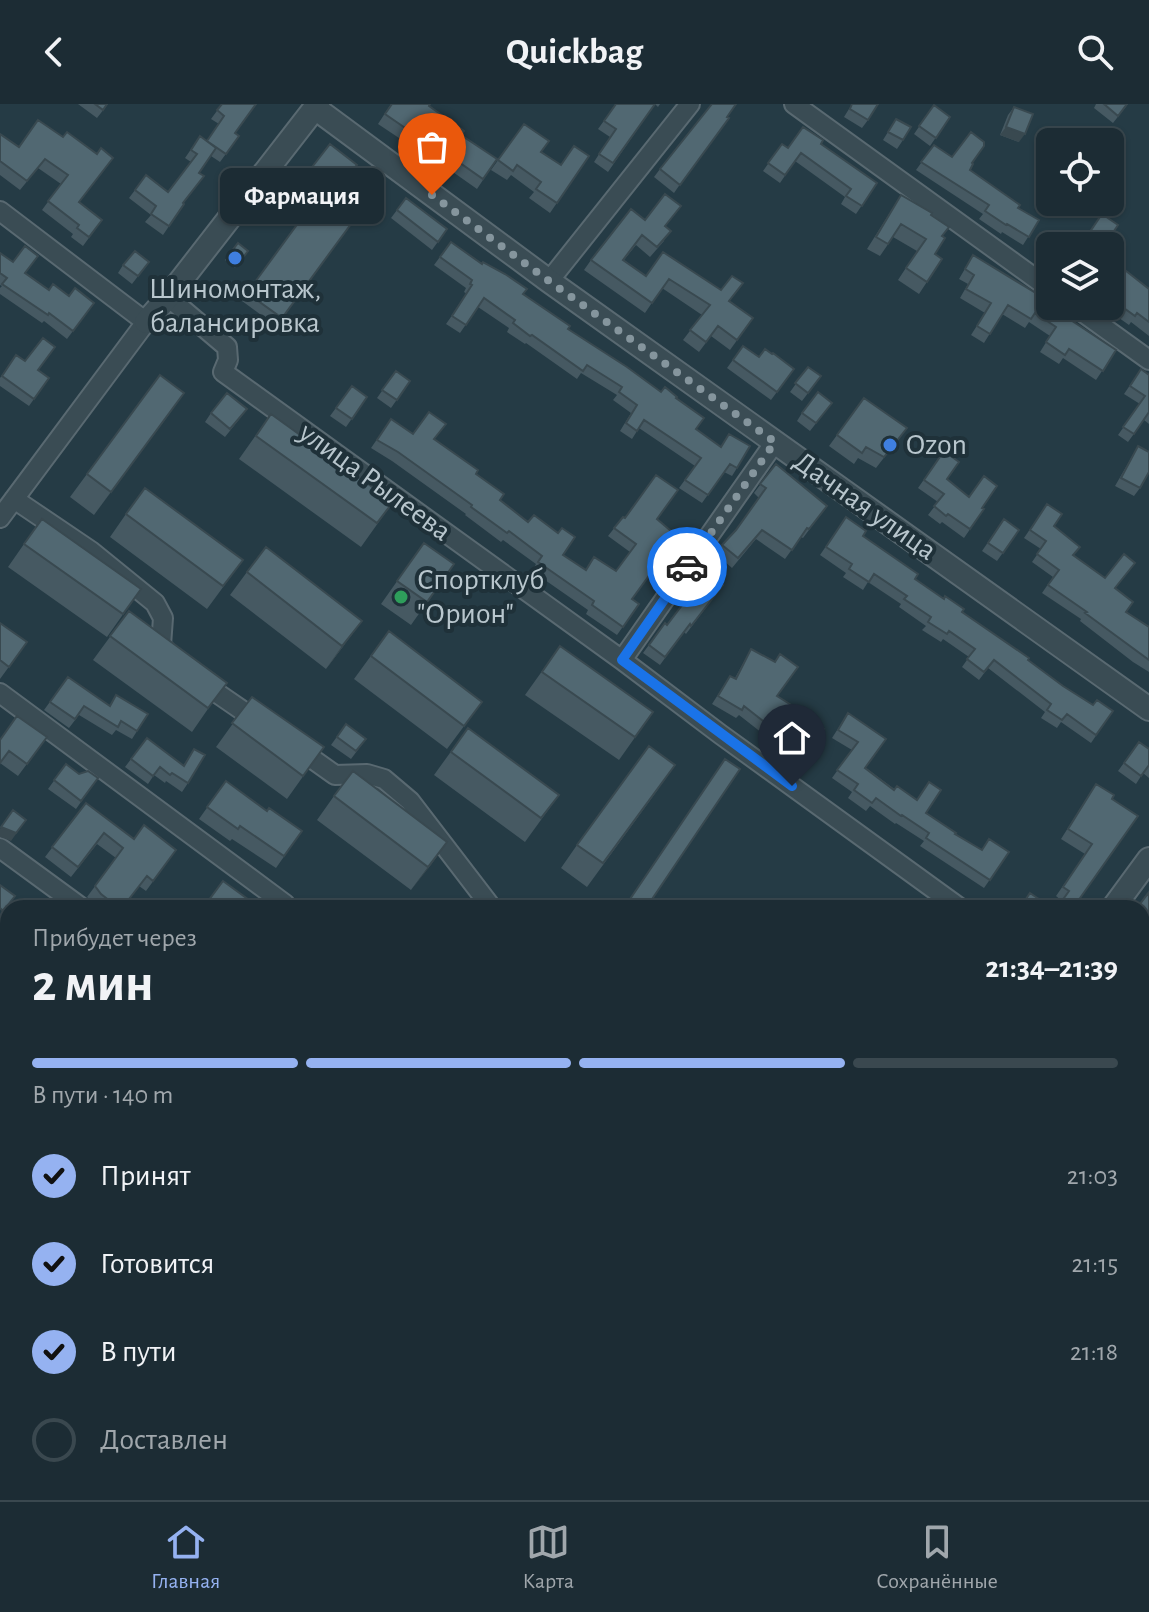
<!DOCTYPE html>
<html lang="ru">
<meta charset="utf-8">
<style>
:root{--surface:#1c2c34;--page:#293840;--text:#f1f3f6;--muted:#a0a7ac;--line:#3a484f;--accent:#95b2f1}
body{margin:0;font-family:"Alegreya Sans",sans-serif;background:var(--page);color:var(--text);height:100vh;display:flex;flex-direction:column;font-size:30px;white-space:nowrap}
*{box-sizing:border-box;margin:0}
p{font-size:26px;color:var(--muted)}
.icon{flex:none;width:44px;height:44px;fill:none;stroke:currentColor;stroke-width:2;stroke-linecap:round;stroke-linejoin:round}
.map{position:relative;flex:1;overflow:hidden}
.details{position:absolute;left:0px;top:796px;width:1150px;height:600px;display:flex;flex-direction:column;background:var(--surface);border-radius:24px 24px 0 0;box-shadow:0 2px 6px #0004,0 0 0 2px var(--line)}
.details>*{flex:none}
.buttons{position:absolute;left:1036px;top:24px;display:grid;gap:16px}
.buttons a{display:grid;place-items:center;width:88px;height:88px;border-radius:12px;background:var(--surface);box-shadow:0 2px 6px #0004,0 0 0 2px var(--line);font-size:40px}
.pin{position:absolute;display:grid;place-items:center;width:68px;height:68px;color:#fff;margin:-82px -34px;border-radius:50% 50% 50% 0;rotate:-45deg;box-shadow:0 0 8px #0007}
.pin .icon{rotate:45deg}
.courier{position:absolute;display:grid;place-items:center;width:80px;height:80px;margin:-40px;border:6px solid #1a73e8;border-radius:50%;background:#fff;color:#222;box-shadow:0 2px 10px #0007}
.bubble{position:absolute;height:56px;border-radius:12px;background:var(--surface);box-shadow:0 2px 6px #0004,0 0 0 2px var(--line);font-size:26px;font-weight:700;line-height:56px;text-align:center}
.headline em{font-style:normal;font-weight:700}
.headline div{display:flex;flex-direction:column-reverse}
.headline{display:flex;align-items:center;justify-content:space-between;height:136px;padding:0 32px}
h1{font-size:52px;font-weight:700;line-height:60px}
.bar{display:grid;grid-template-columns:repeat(4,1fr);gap:12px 8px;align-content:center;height:96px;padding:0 32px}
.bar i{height:10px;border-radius:6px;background:var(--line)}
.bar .active{background:var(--accent)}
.bar p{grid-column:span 4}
ol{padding:0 32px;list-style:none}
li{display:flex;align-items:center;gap:24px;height:88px}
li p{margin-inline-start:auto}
li .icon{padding:8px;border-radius:50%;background:var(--accent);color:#111;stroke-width:4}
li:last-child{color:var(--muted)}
li i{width:44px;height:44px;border:4px solid var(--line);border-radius:50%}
header{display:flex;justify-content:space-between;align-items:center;height:104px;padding:0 32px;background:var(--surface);font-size:36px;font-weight:700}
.menu{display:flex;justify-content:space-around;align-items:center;height:112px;border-top:2px solid var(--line);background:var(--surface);font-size:22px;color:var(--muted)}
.menu a{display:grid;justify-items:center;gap:4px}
.menu .active{color:var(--accent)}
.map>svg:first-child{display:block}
</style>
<header><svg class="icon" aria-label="back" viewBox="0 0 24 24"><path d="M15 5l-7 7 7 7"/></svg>Quickbag<svg class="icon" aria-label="search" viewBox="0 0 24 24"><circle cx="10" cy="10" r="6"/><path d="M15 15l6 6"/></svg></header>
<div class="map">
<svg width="1149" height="1396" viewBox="0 0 1149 1396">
<rect width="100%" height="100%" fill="#253b45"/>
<path fill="#274541" d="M0,1039L8,1045V1156L0,1150Z
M8,1309V1388H252L247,1396H0V1310Z"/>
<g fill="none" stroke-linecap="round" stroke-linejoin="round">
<path stroke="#385c6c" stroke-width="16" d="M1142,1178L1149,1162
M919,1396L925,1388"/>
<defs>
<path id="minor" d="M794,0L1050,185
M0,107L146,218L0,414
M549,177L690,0
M168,193L227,243L228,256L223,268L622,556L720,630L960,804
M1074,202L1149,256
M14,395L91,447L155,499L163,514L161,541L170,552
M622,556L775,338
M198,576L259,618
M0,589L285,800
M297,644L335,671L367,670L384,675L410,697L492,804
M0,744L82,804
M0,897L8,903
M1142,932L1149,936
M1142,1231L1149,1236
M994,1388L1005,1396"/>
<path id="tertiary" d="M315,4L549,177L1149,605
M146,218L168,193L318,0
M1113,804L1149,755
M682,1396L687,1388"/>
</defs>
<use href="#minor" stroke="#596971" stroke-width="22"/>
<use href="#tertiary" stroke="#596971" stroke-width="26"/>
<use href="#minor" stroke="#3a4c54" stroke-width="18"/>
<use href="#tertiary" stroke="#3a4c54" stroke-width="22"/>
</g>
<path fill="#465962" d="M78,0H108L97,14Z
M222,0L235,29L239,32L220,58L211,52L199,69L183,100H184L163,131L145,118L151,111L129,94L135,86L168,88L191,58L185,54L200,32L207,37L219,20L211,15Z
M391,0L429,2L461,31L497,55L477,85L406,35L405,38L378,20Z
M616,0H660L658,3L655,0L608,68L594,58L610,33L598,25Z
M852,0L868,16L862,24L844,13Z
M1096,0H1128L1113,19L1094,4Z
M934,1L950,13L930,42L914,30Z
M1014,3L1019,38L1000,31L1008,11Z
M727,13L674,89L654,73L660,65Z
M896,15L903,36L897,45L883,36Z
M524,20L542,48L561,61L589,52L550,109L529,94L534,88L511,71L507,76L491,66Z
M0,30L19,43L63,33L79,98L102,116L83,142L71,133L73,130L42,106L61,80L38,64L20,86L0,71Z
M330,40L351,68L376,86L276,222L242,197L321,89L303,75Z
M782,40L788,44L821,40L877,79L856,110L841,100L845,93L795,57L780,79L763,67Z
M934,41L952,53L972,60L970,66L1018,104L1039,116L1023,141L1002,128L1001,130L979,115L983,110L916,66Z
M901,91L931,111L942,132L935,150L942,155L919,190L898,176L917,147L893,133L880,152L867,145Z
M406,94L447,125L432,146L391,114Z
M645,116L666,123L664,137L650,153L636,141L624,156L646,172L663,148L753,214L730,246L711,232L699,248L683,236L702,211L662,184L645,209L584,166L591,156Z
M451,138L523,190L568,225L661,288L676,294L696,325L721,343L729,330L737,364L732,372L724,368L702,399L679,384L695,362L639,324L632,335L620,327L631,309L613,296L617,291L581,269L577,275L526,239L525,240L507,228L509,224L478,203L460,229L446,220L467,190L464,188L466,184L434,161Z
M238,139L248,147L235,164L225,156Z
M0,149L25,170L49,186L94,199L67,235L44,217L42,219L0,190V184L2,182L0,181Z
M973,151L1116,246L1096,276L1063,254L1059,260L1040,248L1050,232L1029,218L1025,224L1002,210L984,239L971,231L985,209L960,194L968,180L959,175Z
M149,158L132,180L118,169L123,161Z
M1110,161L1149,185V232L1131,218L1129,221L1102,202H1110Z
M743,242L759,253L772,250L794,265L771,296L727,264Z
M16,251L49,274L29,302L0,282V274Z
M808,263L821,272L802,297L790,288Z
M1141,265L1149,271V320L1144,316L1128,338L1118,331L1140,300L1124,290Z
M396,267L410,277L391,304L377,294Z
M352,282L367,293L346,323L330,312Z
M184,289L94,411L70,393L87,370Z
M864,294L907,324L876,364L858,354L854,360L829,342Z
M832,299L810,327L797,317L802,309Z
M211,309L241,313L225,333L205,318Z
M271,310L393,398L361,443L239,355Z
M391,315L413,330L434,336L476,370L500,396L563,451L585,466L616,467L630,448L608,432L623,413L625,414L657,415L678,433L656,462L632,495L639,500L617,531L586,510L588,506L532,467L536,460L503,436L501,438L465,411L466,410L392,357L371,344Z
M1138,342L1140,384L1134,392L1115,382Z
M944,347L947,375L984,405L964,434L942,418L940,420L928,411L938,398L918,384Z
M776,360L827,402L803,434L801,433L785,455L756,435L732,464L716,450L722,441L736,426L759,394L754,389Z
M1047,400L1054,422L1074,451L1115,485L1126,508L1149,523V568L1133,558L1080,517L1081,515L1042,489L1053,473L1032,458L1041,445L1024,434Z
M126,410L243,456L207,505L110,433Z
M846,413L863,432L915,475L1063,582L1093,601L1113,607L1091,639L1061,618L1057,624L1041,614L1045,608L988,564L979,576L962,563L969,553L943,535L941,538L922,526L926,522L899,503L901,500L868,478L863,486L843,473L846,469L820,451Z
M1004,415L1019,426L997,457L982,447Z
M424,439L454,460L411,521L381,500Z
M24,440L141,485L107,533L8,463Z
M247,468L345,540L326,565L230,491Z
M708,474L723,481L686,530L684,528L660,561L643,549L665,519L667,521Z
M129,507L210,602L192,628L93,556Z
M0,519L27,538L0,575Z
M389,527L482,598L447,645L354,575Z
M560,542L653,608L619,656L525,591Z
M751,545L777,592L802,612L810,647L805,655L762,629L739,611L736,614L712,600L730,572L735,574Z
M68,573L109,602L148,610L132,635L116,626L112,631L79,611L69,624L44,606Z
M252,593L324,643L287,695L216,643Z
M848,609L866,664L955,730L982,746L1009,748L984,784L920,742L924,737L896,719L895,720L870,702L866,707L848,694L852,688L832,674L852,646L832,634Z
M346,620L366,635L351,655L331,641Z
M468,624L559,691L525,738L434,671Z
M47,633L18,672L0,659V636Z
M147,634L183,662L194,645L188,679L182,688L166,677L165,679L154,671L148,680L125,663Z
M1139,638L1149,645V674L1143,669L1136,680L1118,667Z
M66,660L79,670L98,674L76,705L48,685Z
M226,677L267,707L302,727L276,764L232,735L230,737L199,715Z
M659,684L587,783L561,764L577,741Z
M1090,689L1112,695L1138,712L1062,797L1056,792L1085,750L1061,735Z
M334,692L447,738L411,786L317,716Z
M86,699L134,735L176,746L146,787L139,782L123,804H98L87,793L116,754L97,740L71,773L45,753Z
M1149,863V907L1142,902V872Z
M0,911L4,914L8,911V975L0,969Z
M1142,946L1149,951V985L1145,991L1142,989Z
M1149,1009V1038L1143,1034L1149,1025L1142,1020Z
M1149,1284V1296L1143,1292Z
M703,1388H726L720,1396H698Z
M942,1388H979L992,1396H948L940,1390Z
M1031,1388H1077L1088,1396H1040Z"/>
<path fill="#394950" d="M1006,23L1025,30L1019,38L1000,31Z
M184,289L168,312L94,411L111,388Z
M362,517L345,540L326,565L342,542Z
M26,716L11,737L0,733V725L1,723Z
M447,738L431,761L411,786L428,763Z"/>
<path fill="#516872" stroke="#394950" stroke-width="2" d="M95,0H107L103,6Z
M222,0H256L235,29L239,32L226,50L207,37L224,12L217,6Z
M392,0H430L429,2L464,27L461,31L497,55L483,75L413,26L411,28L385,10Z
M616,0H655L613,59L599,50L616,25L604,17Z
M712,0H736L727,13L729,14L680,81L660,65Z
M852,0H878L868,16L850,5Z
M1104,0H1127L1118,12Z
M934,1L950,13L936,34L919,22Z
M1014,3L1033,10L1025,30L1006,23Z
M896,15L911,23L903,36L888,28Z
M38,16L63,33L67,28L97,50L101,44L113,54L79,98L102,116L89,133L77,124L79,121L48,97L68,71L45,55L27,77L0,57V30L19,43Z
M524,20L549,37L541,48L561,61L574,42L589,52L557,99L536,85L541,78L517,61L513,67L498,56Z
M803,23L823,36L821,40L877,79L862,102L846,92L851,85L801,49L785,71L768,59L782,40L788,44Z
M971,28L984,38V42L972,59L973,60L970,66L1020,101L1018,104L1039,116L1029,133L1007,120L1006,121L985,107L989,101L921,58L934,41L952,53Z
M200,32L216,44L199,69L204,72L183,99L184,100L169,122L151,110L156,102L135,86L146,71L168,88L197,50L191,46Z
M330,40L357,61L351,68L376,86L282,214L247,189L326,81L309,67Z
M665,90L681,102L665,122L671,127L657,143L642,131L623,156L646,172L663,148L721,186L732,172L743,179L729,197L753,214L737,236L718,222L706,238L690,226L710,201L669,175L652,199L591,156L631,105L645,116Z
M901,91L932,109L931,111L949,123L942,132L945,134L935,150L942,155L927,178L906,164L926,135L901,120L888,140L876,133Z
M406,94L447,125L438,138L397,106Z
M1102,110L1118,121L1104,142H1060L1067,131L1081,141Z
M451,138L482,160L483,158L505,170L527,185L523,190L570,222L568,225L627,263L661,288L665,283L677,293L676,294L704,314L696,325L721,343L729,330L750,342L737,364L730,360L708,391L685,376L701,354L644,316L637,327L626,319L637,301L619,288L622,283L587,261L583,267L532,231L530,232L513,219L515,216L484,194L466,221L452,212L472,181L470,180L472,176L440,153Z
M238,139L248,147L238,160L228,152Z
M25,142L38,152L25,169L49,186L53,180L69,192L75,184L94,199L73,227L49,209L48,211L2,180L7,174L0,169V149L13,158Z
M135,147L149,158L138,172L123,161Z
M973,151L1044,194L1042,197L1116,246L1103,267L1069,245L1065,251L1046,238L1056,223L1035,209L1031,215L1008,201L990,230L977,222L991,199L966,185L974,171L965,165Z
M1110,161L1119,166L1121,163L1149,185V218L1137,209L1135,212L1110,194Z
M43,234L55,243L38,266L49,274L34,295L2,272L16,251L25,257Z
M743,242L759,253L765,245L772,250L773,249L794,265L777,288L733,256Z
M808,263L821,272L808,289L795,279Z
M1141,265L1149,271V308L1134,330L1123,323L1145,292L1130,282Z
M396,267L410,277L397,296L382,286Z
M160,271L184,289L111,388L87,370Z
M352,282L367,293L352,315L336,304Z
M818,288L832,299L816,319L802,309Z
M227,289L247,305L230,325L211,309Z
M864,294L907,324L884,353L866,343L862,349L837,331Z
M429,308L446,320L434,335L478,366L476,370L504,390L500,396L528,418L534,411L558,429L562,424L575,433L563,451L586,466L594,453L616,467L636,440L614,424L623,413L625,414L656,371L678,386L657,415L678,433L655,461L656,462L632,495L639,500L623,523L592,501L594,497L538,458L542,452L509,427L507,429L471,403L472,401L398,348L377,336L391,315L413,330Z
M271,310L393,398L377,419L256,332Z
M1138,342L1149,348V368L1140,384L1121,374Z
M944,347L959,358L947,375L969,393L984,372L997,382L982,404L984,405L970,425L948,410L946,412L934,402L944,390L924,376Z
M776,360L827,402L809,425L807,424L792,446L762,426L738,454L722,441L736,426L766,384L760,380Z
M145,384L243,456L223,482L126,410Z
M1047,400L1062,410L1054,422L1080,443L1073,451L1105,474L1124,450L1135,459L1115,484L1133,498L1126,508L1149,523V556L1085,509L1087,508L1048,481L1059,466L1037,450L1046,437L1030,426Z
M846,413L866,427L863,432L918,470L915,475L944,495L945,492L964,505L962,508L1029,554L1028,556L1063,582L1093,601L1097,596L1113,607L1096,631L1067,610L1062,616L1047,606L1051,600L994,556L984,568L967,555L975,545L949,527L947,530L928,518L931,513L904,495L907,492L874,470L869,478L849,465L852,460L826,443Z
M42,415L141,485L123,510L24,440Z
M1004,415L1019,426L1003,449L988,439Z
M424,439L454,460L427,498L397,477Z
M266,443L362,517L342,542L247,468Z
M705,471L708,474L710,471L723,481L691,522L690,520L665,553L649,541L665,519L667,521Z
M129,507L227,579L208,604L110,532Z
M0,519L27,538L9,563L0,556Z
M389,527L482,598L464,622L371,552Z
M560,542L653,608L635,633L542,568Z
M751,545L775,558L780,550L798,563L777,592L804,609L802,612L824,625L810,647L767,620L744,602L742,606L718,592L730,572L736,575Z
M68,573L110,602L116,591L148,610L137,627L121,617L118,623L84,602L75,615L50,598Z
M252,593L324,643L303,672L232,619Z
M848,609L886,635L865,664L894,686L897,682L917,696L929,678L941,686L926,709L956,729L955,730L982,746L989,735L1009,748L990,776L926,734L929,729L902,711L901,712L876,694L872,699L854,686L858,680L837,666L858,638L838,626Z
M17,612L47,633L27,660L9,647L0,659V636Z
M346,620L366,635L356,647L337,633Z
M468,624L559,691L541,714L451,648Z
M147,634L184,662L194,645L205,651L188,679L172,669L170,671L160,663L153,672L131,655Z
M1139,638L1149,645V661L1141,672L1124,659Z
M649,642L675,661L603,759L577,741Z
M725,655L740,665L646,804H624Z
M66,660L79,670L88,667L98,674L81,697L54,676Z
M353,667L447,738L428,763L334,692Z
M226,677L267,707L269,704L302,727L284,752L240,722L238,725L207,703Z
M1096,680L1114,691L1112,695L1138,712L1073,804H1057L1069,787L1063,783L1092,740L1068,725Z
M86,699L134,735L144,721L176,746L153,777L147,772L122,804H119L101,790L95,782L123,744L104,729L78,763L52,743Z
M13,706L26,716L16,729L1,723Z
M223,777L260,804H203Z
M0,781L15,792L3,807L0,804Z
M1149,788V842L1146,846L1142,843V804H1137Z
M1030,789L1052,804H1020Z
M545,796L557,804H540Z
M1149,863V893L1142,888V872Z
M6,910L8,911V963L0,957V911L4,914Z
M1142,946L1149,951V982L1142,977Z
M1142,1136L1146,1140L1142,1146Z
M704,1388H726L720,1396H714Z
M954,1388H979L992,1396H964Z
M1045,1388H1077L1088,1396H1055Z"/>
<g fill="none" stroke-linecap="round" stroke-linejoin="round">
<path stroke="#85959d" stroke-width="8" stroke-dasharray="0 14.4" d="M432,91L549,177L775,338L687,463"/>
<path stroke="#1a73e8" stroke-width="10" d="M687,463L622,556L792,682"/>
</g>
<g fill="#3f7fe0" stroke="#1f3139" stroke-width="3">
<circle cx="235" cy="154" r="8"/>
<circle cx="890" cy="341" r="8"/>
</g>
<circle fill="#2e9e5b" stroke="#1f3139" stroke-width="3" cx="401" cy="493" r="8"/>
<g text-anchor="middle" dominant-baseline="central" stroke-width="8" stroke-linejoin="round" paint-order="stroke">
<g font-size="30" fill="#b8c6cd" stroke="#1f3139" text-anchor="start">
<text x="235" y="185" text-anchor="middle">Шиномонтаж,<tspan x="235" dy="34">балансировка</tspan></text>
<text x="906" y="341">Ozon</text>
<text x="417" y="476">Спортклуб<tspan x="417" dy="34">"Орион"</tspan></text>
</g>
<g font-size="30" fill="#b8c6cd" stroke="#1f3139">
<text transform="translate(375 378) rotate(36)">улица Рылеева</text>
<text transform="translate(865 402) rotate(35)">Дачная улица</text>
</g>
</g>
</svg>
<div class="buttons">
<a><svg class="icon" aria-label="locate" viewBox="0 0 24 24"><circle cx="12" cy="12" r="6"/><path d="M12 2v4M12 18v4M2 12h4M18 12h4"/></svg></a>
<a><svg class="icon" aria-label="layers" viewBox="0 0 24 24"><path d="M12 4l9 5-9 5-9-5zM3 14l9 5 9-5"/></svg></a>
</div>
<div class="pin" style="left:432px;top:91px;background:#ea580c"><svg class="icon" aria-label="bag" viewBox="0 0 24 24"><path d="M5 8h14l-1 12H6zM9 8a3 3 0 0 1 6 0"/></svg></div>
<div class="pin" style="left:792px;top:682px;background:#1f2937"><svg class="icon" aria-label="home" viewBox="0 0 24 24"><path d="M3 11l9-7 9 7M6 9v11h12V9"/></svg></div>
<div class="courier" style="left:687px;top:463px"><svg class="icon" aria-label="car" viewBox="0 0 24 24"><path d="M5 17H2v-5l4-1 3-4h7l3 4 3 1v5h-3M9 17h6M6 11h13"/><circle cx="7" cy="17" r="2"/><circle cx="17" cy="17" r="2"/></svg></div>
<div class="bubble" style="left:220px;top:64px;width:164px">Фармация</div>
<section class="details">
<div class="headline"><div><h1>2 мин</h1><p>Прибудет через</p></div><em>21:34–21:39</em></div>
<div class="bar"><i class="active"></i><i class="active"></i><i class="active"></i><i></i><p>В пути · 140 m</p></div>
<ol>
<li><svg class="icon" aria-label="check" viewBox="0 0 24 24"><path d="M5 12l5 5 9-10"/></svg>Принят<p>21:03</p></li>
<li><svg class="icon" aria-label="check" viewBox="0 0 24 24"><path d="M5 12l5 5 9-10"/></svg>Готовится<p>21:15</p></li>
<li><svg class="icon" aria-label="check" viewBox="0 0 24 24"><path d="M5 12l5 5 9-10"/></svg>В пути<p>21:18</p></li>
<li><i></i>Доставлен</li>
</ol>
</section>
</div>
<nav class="menu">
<a class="active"><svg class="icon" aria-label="home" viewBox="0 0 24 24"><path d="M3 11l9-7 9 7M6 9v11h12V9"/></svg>Главная</a>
<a><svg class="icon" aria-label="map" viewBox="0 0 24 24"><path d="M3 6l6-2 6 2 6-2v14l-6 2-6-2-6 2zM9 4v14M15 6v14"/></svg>Карта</a>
<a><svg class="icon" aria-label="saved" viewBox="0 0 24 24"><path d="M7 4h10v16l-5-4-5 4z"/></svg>Сохранённые</a>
</nav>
